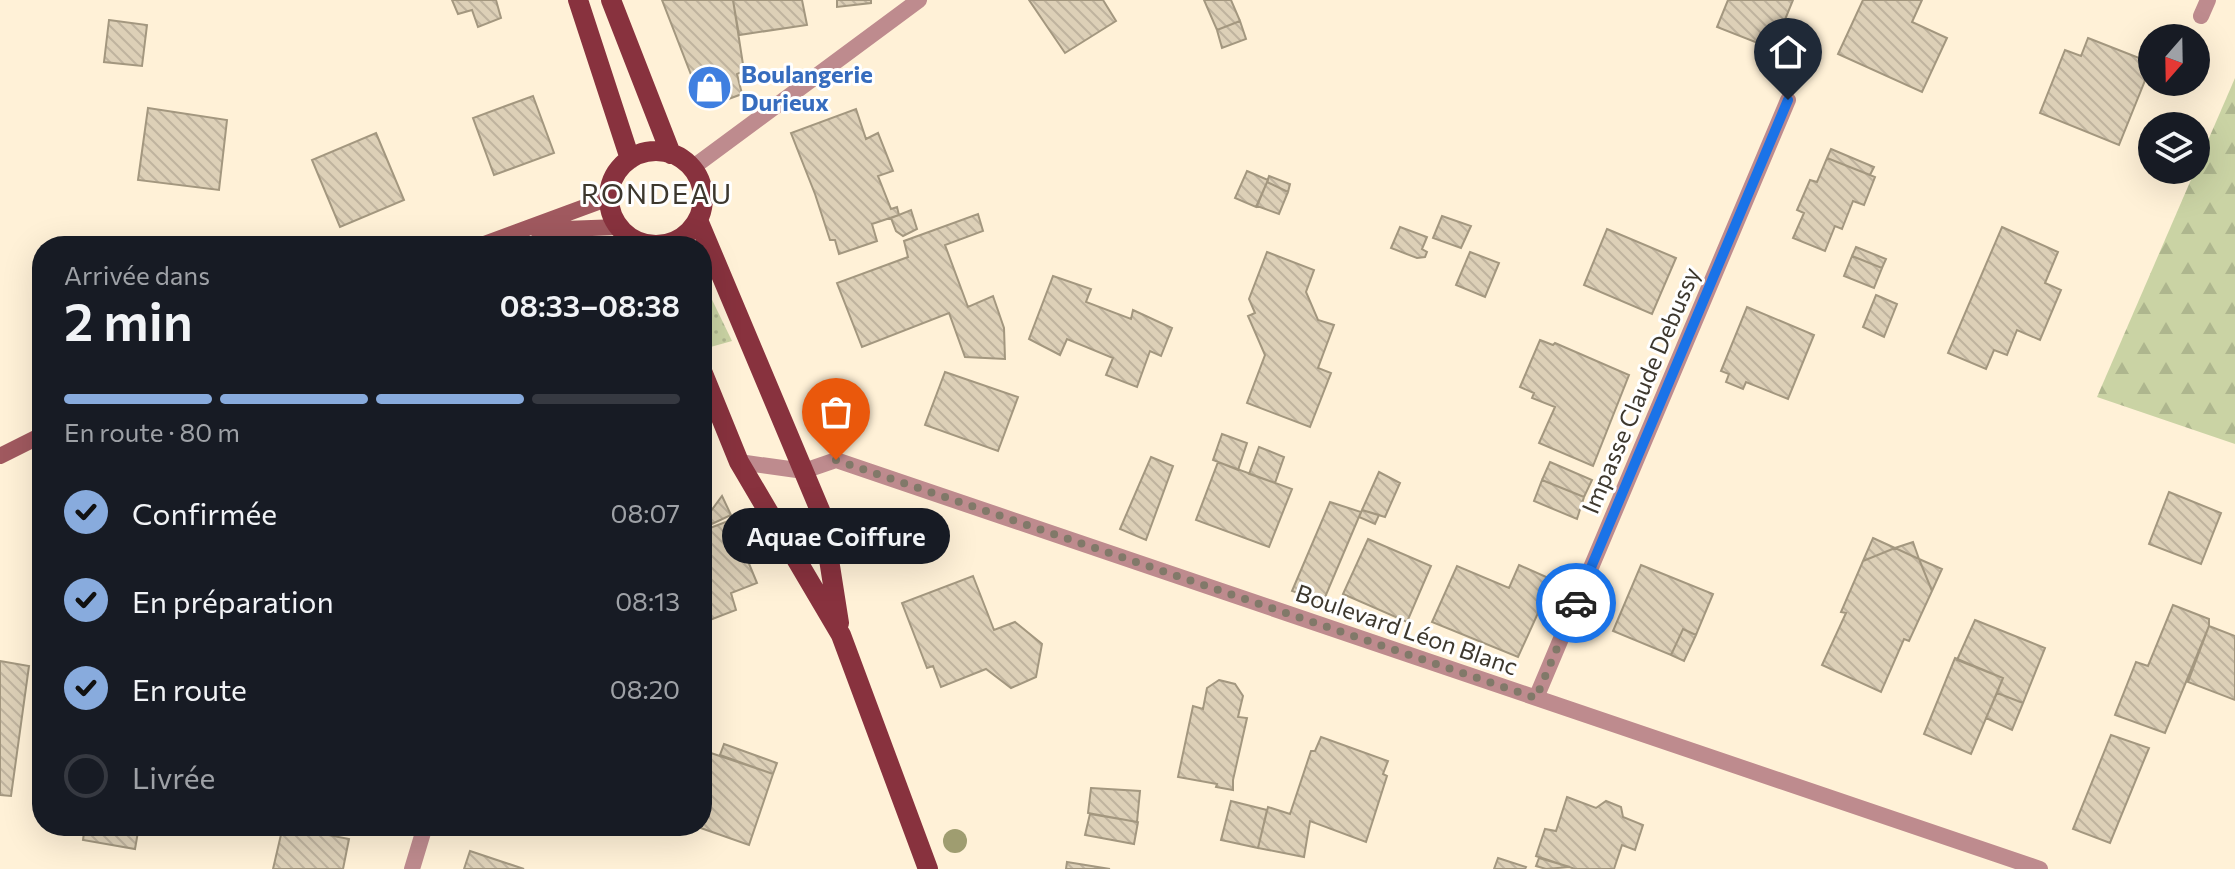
<!DOCTYPE html>
<html lang="fr">
<meta charset="utf-8">
<style>
:root{--surface:#171b24;--page:#242831;--text:#f1f3f6;--muted:#9ea1a6;--line:#363941;--accent:#88abdd}
body{margin:0;font-family:Commissioner,sans-serif;background:var(--page);color:var(--text);height:100vh;display:flex;flex-direction:column;font-size:30px;white-space:nowrap}
*{box-sizing:border-box;margin:0}
p{font-size:26px;color:var(--muted)}
.icon{flex:none;width:44px;height:44px;fill:none;stroke:currentColor;stroke-width:2;stroke-linecap:round;stroke-linejoin:round}
.map{position:relative;flex:1;overflow:hidden}
.drawer{position:absolute;left:32px;top:236px;width:680px;height:600px;display:flex;flex-direction:column;background:var(--surface);border-radius:32px;box-shadow:0 8px 32px #0002}
.drawer>*{flex:none}
.needle{width:52px;rotate:200deg}
.buttons{position:absolute;left:2138px;top:24px;display:grid;gap:16px}
.buttons a{display:grid;place-items:center;width:72px;height:72px;border-radius:50%;background:var(--surface);box-shadow:0 8px 32px #0002;font-size:40px}
.pin{position:absolute;display:grid;place-items:center;width:68px;height:68px;color:#fff;margin:-82px -34px;border-radius:50% 50% 50% 0;rotate:-45deg;box-shadow:0 0 8px #0007}
.pin .icon{rotate:45deg}
.courier{position:absolute;display:grid;place-items:center;width:80px;height:80px;margin:-40px;border:6px solid #1a73e8;border-radius:50%;background:#fff;color:#222;box-shadow:0 2px 10px #0007}
.bubble{position:absolute;height:56px;border-radius:28px;background:var(--surface);box-shadow:0 8px 32px #0002;font-size:26px;font-weight:600;line-height:56px;text-align:center}
.head em{font-style:normal;font-weight:600}
.head div{display:flex;flex-direction:column-reverse}
.head{display:flex;align-items:center;justify-content:space-between;height:136px;padding:0 32px}
h1{font-size:52px;font-weight:600;line-height:60px}
.bar{display:grid;grid-template-columns:repeat(4,1fr);gap:12px 8px;align-content:center;height:96px;padding:0 32px}
.bar i{height:10px;border-radius:6px;background:var(--line)}
.bar .active{background:var(--accent)}
.bar p{grid-column:span 4}
ol{padding:0 32px;list-style:none}
li{display:flex;align-items:center;gap:24px;height:88px}
li p{margin-inline-start:auto}
li .icon{padding:8px;border-radius:50%;background:var(--accent);color:#111;stroke-width:4}
li:last-child{color:var(--muted)}
li i{width:44px;height:44px;border:4px solid var(--line);border-radius:50%}
.map>svg:first-child{display:block}
</style>
<div class="map">
<svg width="2235" height="869" viewBox="0 0 2235 869">
<defs>
<pattern id="grass-dots" width="8" height="8" patternUnits="userSpaceOnUse" patternTransform="scale(2)"><rect width="8" height="8" fill="#cad3a4"/><path d="M2 2h.1M6 6h.1" fill="none" stroke="#aeb68e" stroke-width="1.8" stroke-linecap="round"/></pattern>
<pattern id="forest-firs" width="22" height="20" patternUnits="userSpaceOnUse" patternTransform="scale(2)"><rect width="22" height="20" fill="#cad3a4"/><path d="M5 1l3.5 6h-7zM16 11l3.5 6h-7z" fill="#aeb68e"/></pattern>
<pattern id="building-back-hatch" width="6" height="6" patternUnits="userSpaceOnUse" patternTransform="scale(2)"><rect width="6" height="6" fill="#ddd0b7"/><path d="M-1 5l2 2M0 0l6 6M5-1l2 2" fill="none" stroke="#bfb39e"/></pattern>
</defs>
<rect width="100%" height="100%" fill="#fff1d7"/>
<path fill="url(#grass-dots)" d="M702,279L732,341L707,348L702,333Z"/>
<path fill="url(#forest-firs)" d="M2235,78V444L2097,397Z"/>
<path fill="url(#building-back-hatch)" stroke="#a3977f" stroke-width="2" d="M452,0H496L501,18L478,27L472,10L458,14Z
M662,0H733L744,71L737,74L742,94L704,108Z
M733,0H802L807,25L739,35Z
M837,0H871V3L837,7Z
M1029,0H1103L1116,21L1065,53Z
M1204,0H1231L1240,21L1217,30Z
M1728,0H1793L1773,49L1717,27Z
M1863,0H1922L1912,22L1947,38L1922,92L1838,54Z
M109,20L147,25L142,66L104,62Z
M1240,21L1246,39L1222,48L1217,30Z
M2088,38L2152,63L2119,145L2040,113L2065,50L2081,56Z
M533,96L554,153L494,175L473,118Z
M148,108L227,120L219,190L138,180Z
M856,109L866,139L878,133L893,171L878,176L891,209L897,207L899,215L872,224L877,241L839,254L835,240H830L815,194L791,133Z
M376,133L404,200L340,227L312,160Z
M1831,149L1874,167L1870,175L1827,158Z
M1827,158L1875,177L1864,205L1853,201L1842,229L1835,226L1825,251L1793,238L1804,213L1797,210L1810,180L1817,182Z
M1247,171L1268,180L1256,207L1235,198Z
M1269,176L1290,184L1288,192L1267,182Z
M1267,182L1288,192L1279,214L1257,206Z
M911,210L917,229L903,236L896,231L891,218Z
M978,214L983,231L945,245L968,307L993,296L1004,328L1005,359L965,357L949,313L862,347L837,283L908,257L904,241Z
M1442,216L1471,226L1461,248L1433,238Z
M1400,227L1427,237L1422,249L1427,252L1425,257L1417,258L1391,248Z
M2002,227L2058,252L2045,283L2061,290L2040,340L2017,330L2007,355L1994,350L1986,369L1948,353Z
M1607,229L1676,258L1652,314L1584,285Z
M1856,247L1886,259L1882,268L1852,256Z
M1267,252L1314,270L1306,292L1318,320L1334,325L1318,368L1331,373L1310,427L1247,403L1265,355L1248,316L1255,313L1249,299Z
M1470,252L1499,263L1485,297L1456,285Z
M1852,256L1882,268L1874,288L1844,276Z
M1053,276L1091,289L1086,302L1131,319L1133,310L1172,328L1161,356L1150,351L1137,387L1106,375L1113,358L1067,339L1060,355L1029,339Z
M1876,295L1897,304L1884,337L1863,327Z
M1747,307L1814,335L1788,399L1746,382L1743,389L1726,382L1729,374L1721,371Z
M1540,340L1553,345L1555,343L1629,375L1593,466L1539,443L1555,407L1532,398L1534,393L1520,387Z
M945,372L1018,397L998,451L925,425Z
M1222,434L1247,443L1238,470L1213,460Z
M1259,447L1284,457L1275,483L1249,474Z
M1151,457L1173,466L1146,540L1120,529Z
M1218,462L1292,489L1269,547L1196,520Z
M1550,462L1592,480L1584,497L1542,480Z
M1379,472L1400,483L1385,517L1362,510Z
M1542,480L1584,497L1577,519L1534,501Z
M2169,492L2221,513L2201,564L2149,544Z
M722,496L731,515L712,524L708,515Z
M1330,502L1361,512L1323,602L1292,591Z
M1362,510L1379,515L1375,524L1359,517Z
M731,520L757,583L731,593L736,610L702,623V531Z
M1873,538L1895,548L1863,561Z
M1368,539L1431,566L1407,622L1343,594Z
M1913,542L1919,559L1895,548Z
M1895,548L1919,559L1932,591L1909,641L1904,639L1881,692L1822,665L1846,613L1841,612L1863,561Z
M1919,559L1942,569L1932,591Z
M1519,565L1553,580L1518,657L1432,622L1457,566L1509,588Z
M1641,565L1713,594L1696,635L1683,629L1671,655L1613,631Z
M973,576L994,630L1015,622L1042,644L1036,677L1011,688L986,669L941,687L933,666L927,668L902,603Z
M2173,605L2209,619V626L2165,733L2115,715L2136,662L2148,666Z
M1975,620L2045,648L2023,703L1997,693L2003,678L1957,660Z
M2209,626L2235,636V700L2188,682Z
M1683,629L1696,635L1684,661L1671,655Z
M1955,658L2003,678L1971,754L1924,734Z
M0,661L29,666L11,796L0,795Z
M1219,680L1235,684L1243,696L1238,717L1247,718L1233,780V790L1216,787L1217,784L1178,777L1193,706L1203,709L1207,688Z
M1997,693L2023,703L2012,730L1986,718Z
M2111,735L2149,748L2110,843L2073,829Z
M1321,737L1388,761L1383,774L1387,776L1366,842L1310,821L1304,857L1258,848L1268,807L1290,814L1311,751H1315Z
M724,744L777,763L773,774L720,755Z
M702,750L773,774L749,845L695,826H702Z
M1091,788L1140,791L1137,822L1088,813Z
M1567,797L1596,808L1606,801L1621,807L1623,817L1643,825L1635,850L1622,845L1614,869H1575L1536,856L1545,829L1556,831Z
M1231,801L1267,810L1258,848L1221,840Z
M1090,814L1138,822L1134,844L1085,835Z
M85,826H139L135,849L83,840Z
M283,826L349,839L343,869H273Z
M470,851L524,869H464Z
M1498,858L1526,867L1525,869H1494Z
M1539,858L1570,867L1546,869L1536,866Z
M1067,862L1110,869H1066Z"/>
<g fill="none" stroke-linecap="round" stroke-linejoin="round">
<path stroke="#be8b8e" stroke-width="16" d="M2201,16L2208,0
M739,462L804,471"/>
<path stroke="#be8b8e" stroke-width="16" d="M692,168L919,0
M626,246L629,237
M804,471L836,460L2040,869
M1536,698L1788,100
M412,869L425,826"/>
<path stroke="#a0595f" stroke-width="16" d="M537,230L619,227
M479,246L609,198
M0,456L42,435"/>
<path stroke="#88323e" stroke-width="20" d="M578,0L630,159
M611,0L671,154
M609 198a47 47 0 1 1 94 0a47 47 0 1 1-94 0Z
M698,220L822,515L839,623
M702,371L739,462L841,635L928,869"/>
</g>
<circle fill="#9f9d70" cx="955" cy="841" r="12"/>
<g fill="none" stroke-linecap="round" stroke-linejoin="round">
<path stroke="#817969" stroke-width="8" stroke-dasharray="0 14.4" d="M836,460L1536,698L1576,603"/>
<path stroke="#1a73e8" stroke-width="10" d="M1576,603L1788,100"/>
</g>
<defs>
<symbol id="shop-disc" viewBox="-11 -11 22 22"><circle r="9.5" fill="#3f7fe0" stroke="#fff"/><path d="M-5-2.5h2.3a2.7 3.5 0 0 1 5.4 0H5L5.5 6h-11ZM-1.5-2.5h3a1.5 2.3 0 0 0-3 0Z" fill="#fff"/></symbol>
</defs>
<g fill-rule="evenodd">
<use href="#shop-disc" x="684" y="62" width="51" height="51"/>
</g>
<g text-anchor="middle" dominant-baseline="central" stroke-width="6" stroke-linejoin="round" paint-order="stroke">
<g font-size="24" font-weight="bold" fill="#366cbe" stroke="#fff" text-anchor="start">
<text x="741" y="73">Boulangerie<tspan x="741" dy="28">Durieux</tspan></text>
</g>
<g font-size="24" fill="#3d382e" stroke="#fff">
<text transform="translate(1640 390) rotate(-67)">Impasse Claude Debussy</text>
<text transform="translate(1407 629) rotate(19)">Boulevard Léon Blanc</text>
</g>
<g font-size="28" letter-spacing="2" fill="#3d382e" stroke="#fff">
<text x="657" y="193">RONDEAU</text>
</g>
</g>
</svg>
<div class="buttons">
<a><svg class="needle" viewBox="-14 -14 28 28"><path d="M0-13l5 13h-10z" fill="#e53935"/><path d="M0 13l5-13h-10z" fill="#9ea1a6"/></svg></a>
<a><svg class="icon" aria-label="layers" viewBox="0 0 24 24"><path d="M12 4l9 5-9 5-9-5zM3 14l9 5 9-5"/></svg></a>
</div>
<div class="pin" style="left:836px;top:460px;background:#ea580c"><svg class="icon" aria-label="bag" viewBox="0 0 24 24"><path d="M5 8h14l-1 12H6zM9 8a3 3 0 0 1 6 0"/></svg></div>
<div class="pin" style="left:1788px;top:100px;background:#1f2937"><svg class="icon" aria-label="home" viewBox="0 0 24 24"><path d="M3 11l9-7 9 7M6 9v11h12V9"/></svg></div>
<div class="courier" style="left:1576px;top:603px"><svg class="icon" aria-label="car" viewBox="0 0 24 24"><path d="M5 17H2v-5l4-1 3-4h7l3 4 3 1v5h-3M9 17h6M6 11h13"/><circle cx="7" cy="17" r="2"/><circle cx="17" cy="17" r="2"/></svg></div>
<div class="bubble" style="left:722px;top:508px;width:228px">Aquae Coiffure</div>
<section class="drawer">
<div class="head"><div><h1>2 min</h1><p>Arrivée dans</p></div><em>08:33–08:38</em></div>
<div class="bar"><i class="active"></i><i class="active"></i><i class="active"></i><i></i><p>En route · 80 m</p></div>
<ol>
<li><svg class="icon" aria-label="check" viewBox="0 0 24 24"><path d="M5 12l5 5 9-10"/></svg>Confirmée<p>08:07</p></li>
<li><svg class="icon" aria-label="check" viewBox="0 0 24 24"><path d="M5 12l5 5 9-10"/></svg>En préparation<p>08:13</p></li>
<li><svg class="icon" aria-label="check" viewBox="0 0 24 24"><path d="M5 12l5 5 9-10"/></svg>En route<p>08:20</p></li>
<li><i></i>Livrée</li>
</ol>
</section>
</div>
